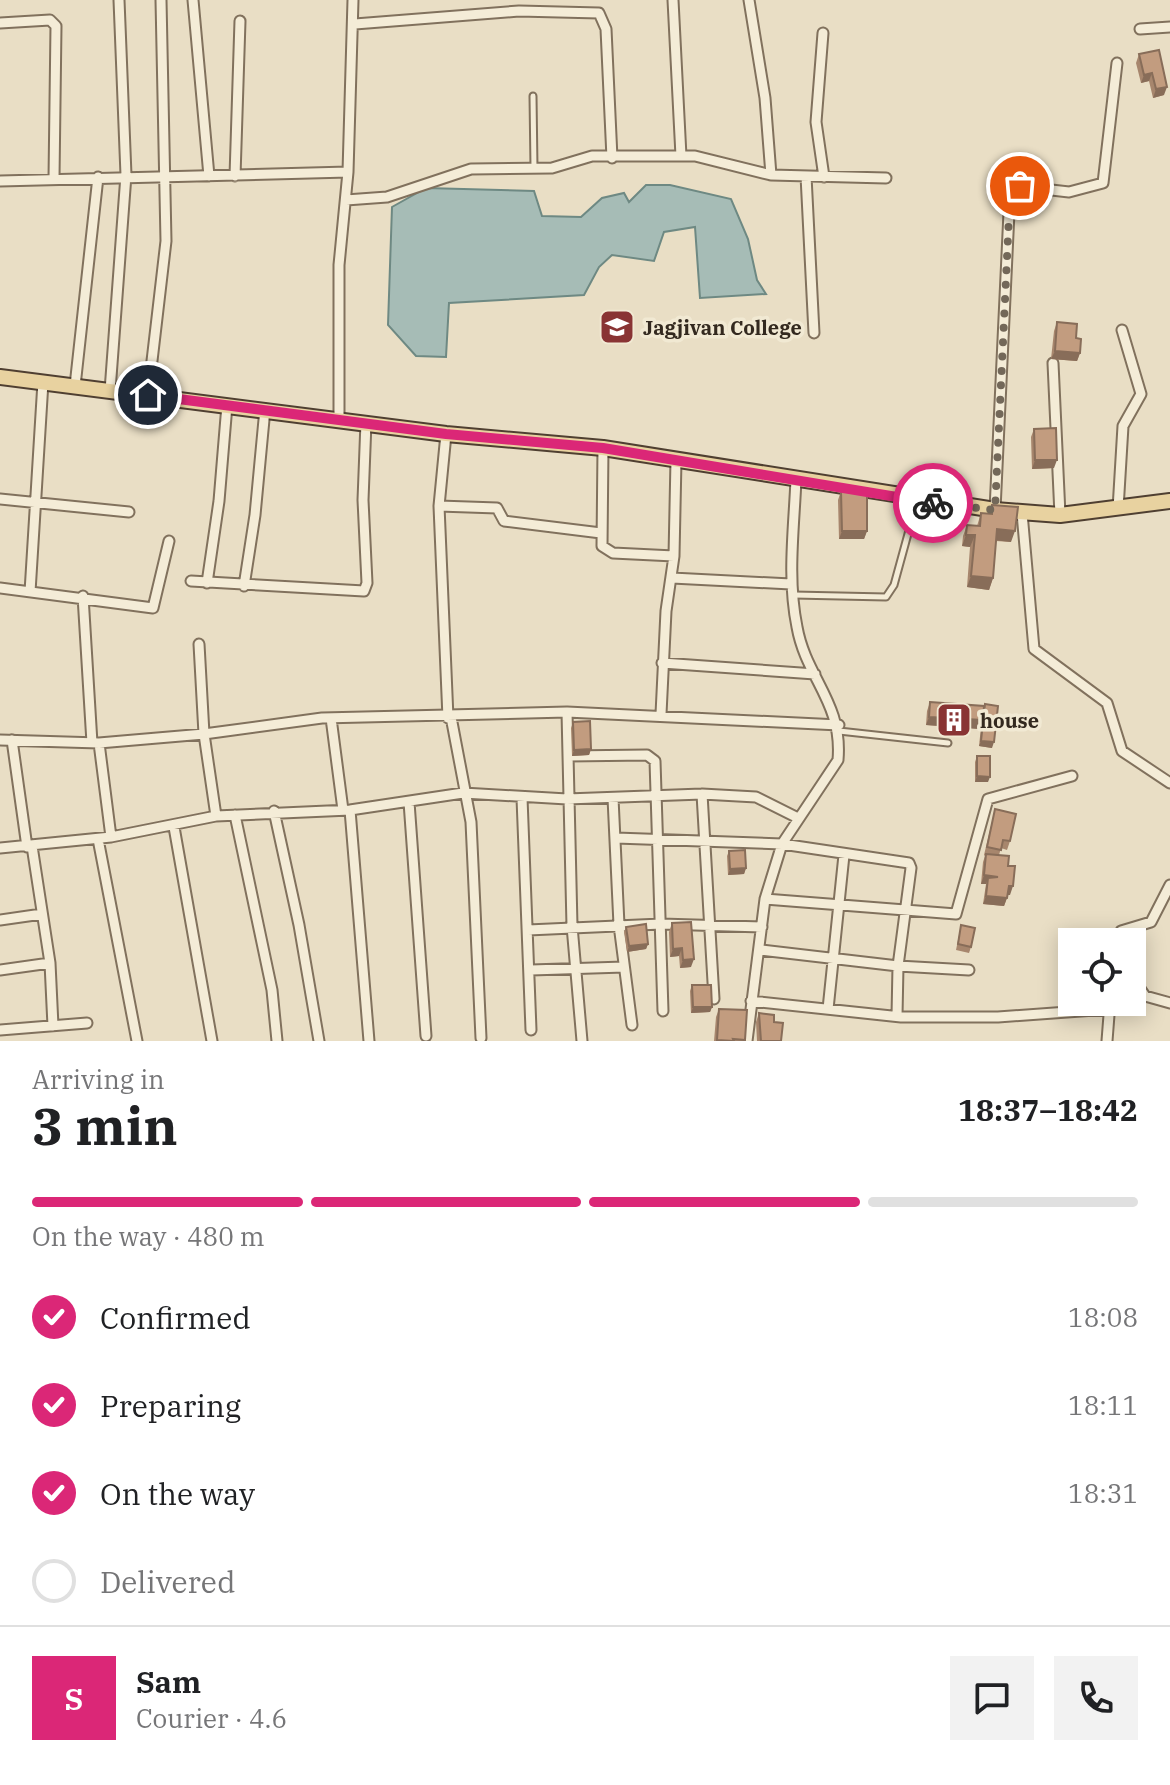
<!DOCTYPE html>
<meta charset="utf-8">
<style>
:root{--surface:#fff;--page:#f2f2f2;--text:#202124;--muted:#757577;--line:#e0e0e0;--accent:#db2777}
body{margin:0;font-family:"IBM Plex Serif",serif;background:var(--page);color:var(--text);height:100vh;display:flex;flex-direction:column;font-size:30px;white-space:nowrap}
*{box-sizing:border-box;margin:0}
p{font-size:26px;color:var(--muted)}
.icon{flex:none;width:44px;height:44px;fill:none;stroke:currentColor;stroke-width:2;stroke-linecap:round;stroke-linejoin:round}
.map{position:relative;height:1041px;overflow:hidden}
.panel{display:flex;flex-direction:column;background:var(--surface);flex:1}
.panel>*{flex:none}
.fabs{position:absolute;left:1058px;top:928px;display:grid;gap:16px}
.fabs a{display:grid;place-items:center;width:88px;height:88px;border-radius:0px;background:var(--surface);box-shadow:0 4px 20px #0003;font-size:40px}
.pin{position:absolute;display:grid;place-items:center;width:68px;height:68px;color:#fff;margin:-34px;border:4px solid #fff;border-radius:50%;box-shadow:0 2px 8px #0007}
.courier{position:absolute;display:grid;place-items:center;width:80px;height:80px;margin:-40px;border:6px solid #db2777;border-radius:50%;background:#fff;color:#222;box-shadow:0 2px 10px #0007}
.headline em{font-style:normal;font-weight:700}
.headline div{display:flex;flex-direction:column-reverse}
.headline{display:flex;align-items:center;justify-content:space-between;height:136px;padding:0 32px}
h1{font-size:52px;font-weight:700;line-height:60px}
.bar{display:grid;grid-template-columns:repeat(4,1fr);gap:12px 8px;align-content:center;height:96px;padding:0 32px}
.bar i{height:10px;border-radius:6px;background:var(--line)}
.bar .selected{background:var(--accent)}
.bar p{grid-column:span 4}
.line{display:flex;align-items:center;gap:20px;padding:0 32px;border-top:2px solid var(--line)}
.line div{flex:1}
.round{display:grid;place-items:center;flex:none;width:84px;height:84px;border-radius:0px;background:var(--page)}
ol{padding:0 32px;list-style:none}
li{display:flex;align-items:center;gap:24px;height:88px}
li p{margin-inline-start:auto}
li .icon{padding:8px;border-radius:50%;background:var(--accent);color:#fff;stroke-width:4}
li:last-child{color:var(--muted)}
li i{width:44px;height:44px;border:4px solid var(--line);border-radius:50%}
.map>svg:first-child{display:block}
</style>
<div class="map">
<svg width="1170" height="1041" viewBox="0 0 1170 1041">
<rect width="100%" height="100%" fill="#e9dec5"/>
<path fill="#a6bcb6" stroke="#6e8983" stroke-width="2" d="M646,185H670L731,199L748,239L757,280L766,294L700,298L695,227L664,232L654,261L612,255L599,267L584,295L449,303L446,357L416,356L388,325L392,207L426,188L534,191L542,216L581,217L602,198L624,193L629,202Z"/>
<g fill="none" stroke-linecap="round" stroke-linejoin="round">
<defs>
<path id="service" d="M533,96L534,168
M794,595L886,597L894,585L917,501
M839,731L948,743"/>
<path id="minor" d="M193,0L209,176
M673,0L681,156
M749,0L765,98L771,175
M0,23L50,20L56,26L54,178
M355,24L519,11L599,13L606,29L612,158
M1140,29L1170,27
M823,33L816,122L824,177
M235,176L240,21
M806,176L814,333
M0,181L348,172
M346,200L387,197L471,169L552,168L592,156H695L771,175L886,178
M1053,363L1060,515
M75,386L98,177
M110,391L126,175L119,0
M148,395L166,241L161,0
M339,418V265L348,172L353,0
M446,434L439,506L448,718
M603,448L602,546L613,553L674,556
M0,499L129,512
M439,506L497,508L504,521L601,533
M1118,509L1123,426L1141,394L1122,330
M995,510L1010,191L1016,186L1069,192L1103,183L1117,63
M1022,513L1034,649L1107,703L1122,751L1170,783
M672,578L791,584
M191,581L364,591L367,583L363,500L366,422
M207,583L219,501L227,405
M244,586L255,515L265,409
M0,588L153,608L169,541
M30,592L43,382
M83,596L92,743
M199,644L204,734L216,816
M662,663L815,674
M567,712L572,926L582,1041
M661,714L666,611L674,556L676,460
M451,717L471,822L481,1038
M331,718L343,810
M0,740L99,743L204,734L322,718L567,712L839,725
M12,740L27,847
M99,743L111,837
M568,756L647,755L655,761L663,1011
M702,794L714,999
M522,798L531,1030
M613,798L619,925L632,1025
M409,802L426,1036
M350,810L369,1041
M274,811L299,925L319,1041
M235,815L272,990L277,1041
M174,827L212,1041
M616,838L782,844L909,863L911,868L898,966L897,1016
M98,839L137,1041
M32,846L50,963L53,1026
M0,848L111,837L216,816L350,810L463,793L567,799L702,794L756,797L796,817
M765,899L956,914L988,799L1072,776
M0,920L42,914
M528,930L661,924L762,927
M1116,942L1121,931L1151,922L1170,885
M761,950L898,966L969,970
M0,970L50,963
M531,970L624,967
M1132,977L1145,996L1170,1003
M751,1001L901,1017H998L1109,1009
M828,1009L844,855
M0,1030L87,1023
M747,1041L765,899L782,844L838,760C843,702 806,678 797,627C787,578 794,528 796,479
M1107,1041L1110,1002"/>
<path id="primary" d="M0,377L446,434L603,448L995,510L1060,515L1170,501"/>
</defs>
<use href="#service" stroke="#81715d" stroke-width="9"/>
<use href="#minor" stroke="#81715d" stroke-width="13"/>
<use href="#primary" stroke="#4f3f31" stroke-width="18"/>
<use href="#service" stroke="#f4ecd7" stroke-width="5"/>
<use href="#minor" stroke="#f4ecd7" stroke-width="9"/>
<use href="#primary" stroke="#e8d2a0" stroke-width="14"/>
</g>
<path fill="#a7866d" d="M1159,50L1164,95L1153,98L1149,81L1141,83L1136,63L1139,54Z
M1057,322L1076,338L1080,353L1077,361L1051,359L1054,331Z
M1034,429L1054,468L1032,469L1031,437Z
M841,491L867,531L864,539H839L838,500Z
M992,505L1011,542L996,541L993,578L989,590L967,587L970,547L962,546L963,536L967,525L977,526L981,513L989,514Z
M930,702L984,706L992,748L979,746L981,727L980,729L926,725L927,711Z
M573,722L591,749L589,755L572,756L571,728Z
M977,756L988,782H975V762Z
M995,809L1010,841L1007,850L1001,848L999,855L1008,866L1010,895H1008L1004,906L983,904L986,884H981L983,862L985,856L984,855Z
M729,851L746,868L744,874L728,875L727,856Z
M672,923L691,967L680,968L679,956L670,957L669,932Z
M961,925L971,947L969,953L956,950Z
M626,927L648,944L646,949L627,952L624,932Z
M692,985L712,1007L710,1012L691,1013L690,991Z
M719,1009L745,1041H714L716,1017Z
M759,1013L774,1022L781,1041H757L756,1022Z"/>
<path fill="#886d59" d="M1152,73L1149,81L1141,83L1144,75Z
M1167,87L1164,95L1153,98L1156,89Z
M1055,351L1080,353L1077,361L1051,359Z
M1035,460H1057L1054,468L1032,469Z
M997,529L1015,531L1011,542L993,540Z
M842,531H867L864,539H839Z
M966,535H975L970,547L962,546Z
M971,576L993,578L989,590L967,587Z
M929,717L983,720L980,729L926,725Z
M981,741L994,742L992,748L979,746Z
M591,749L589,755L572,756L574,750Z
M977,776L990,777L988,782H975Z
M746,868L744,874L728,875L730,869Z
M984,875L998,877L988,878L986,884H981Z
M1009,886H1013L1010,895H1005Z
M986,896L1007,898L1004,906L983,904Z
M648,944L646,949L627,952L629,946Z
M682,948L679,956L670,957L673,949Z
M694,959L691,967L680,968L683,960Z
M693,1007H712L710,1012L691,1013Z"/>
<path fill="#c29c7f" stroke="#886d59" stroke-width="2" d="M1159,50L1167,87L1156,89L1152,73L1144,75L1139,54Z
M1057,322L1077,324L1076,338L1081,339L1080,353L1055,351Z
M1056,428L1057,460H1035L1034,429Z
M841,491H867V531H842Z
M992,505L1018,507L1015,531L997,529L993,578L971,576L975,535H966L967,525L980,526L981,513L992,514Z
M930,702L984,706L983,720L929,717Z
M985,704L998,706L994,742L981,741Z
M590,721L591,749L574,750L573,722Z
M977,756H990V777L977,776Z
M995,809L1016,814L1010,841L1003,840L1001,850L987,847Z
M745,850L746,868L730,869L729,851Z
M986,854L1009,856L1008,866H1015L1013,886H1009L1007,898L986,896L988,878L998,877L984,875Z
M691,922L694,959L683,960L682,948L673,949L672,923Z
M646,924L648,944L629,946L626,927Z
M961,925L975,928L971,947L958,944Z
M692,985H711L712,1007H693Z
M719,1009L747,1010L745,1040L733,1039L734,1041L717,1040Z
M759,1013L774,1015V1022L783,1023L781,1041H761Z"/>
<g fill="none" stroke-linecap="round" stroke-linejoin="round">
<path stroke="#736859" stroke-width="8" stroke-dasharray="0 14.4" d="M933,503L995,510L1010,195L1012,187L1020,186"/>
<path stroke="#db2777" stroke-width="10" d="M148,395L446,434L603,448L933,503"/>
</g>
<defs>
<symbol id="school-square" viewBox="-11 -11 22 22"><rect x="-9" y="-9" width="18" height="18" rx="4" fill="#893434" stroke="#f1e9d3"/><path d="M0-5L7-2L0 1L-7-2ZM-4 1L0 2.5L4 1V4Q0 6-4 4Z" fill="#fff"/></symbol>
<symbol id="building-square" viewBox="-11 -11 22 22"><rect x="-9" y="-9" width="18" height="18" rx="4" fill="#893434" stroke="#f1e9d3"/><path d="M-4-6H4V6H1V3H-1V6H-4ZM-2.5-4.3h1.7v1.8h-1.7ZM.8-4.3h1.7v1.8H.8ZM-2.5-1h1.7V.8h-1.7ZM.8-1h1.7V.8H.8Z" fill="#fff"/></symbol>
</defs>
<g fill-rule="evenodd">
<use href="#school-square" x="597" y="307" width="40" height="40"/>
<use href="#building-square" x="934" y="700" width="40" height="40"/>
</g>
<g text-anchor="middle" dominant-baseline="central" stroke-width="7" stroke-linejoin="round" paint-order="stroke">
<g font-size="20" font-weight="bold" fill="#33291f" stroke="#f1e9d3" text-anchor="start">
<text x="643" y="327">Jagjivan College</text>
<text x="980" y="720">house</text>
</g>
</g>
</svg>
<div class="fabs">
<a><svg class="icon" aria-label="locate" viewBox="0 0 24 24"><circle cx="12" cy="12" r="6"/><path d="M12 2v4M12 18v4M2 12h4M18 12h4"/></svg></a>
</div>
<div class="pin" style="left:1020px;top:186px;background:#ea580c"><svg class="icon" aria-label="bag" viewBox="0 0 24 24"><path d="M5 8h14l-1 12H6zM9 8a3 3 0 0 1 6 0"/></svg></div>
<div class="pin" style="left:148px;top:395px;background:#1f2937"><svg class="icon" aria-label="home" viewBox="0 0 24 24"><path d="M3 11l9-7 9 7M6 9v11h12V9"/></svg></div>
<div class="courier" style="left:933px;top:503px"><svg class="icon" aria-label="bike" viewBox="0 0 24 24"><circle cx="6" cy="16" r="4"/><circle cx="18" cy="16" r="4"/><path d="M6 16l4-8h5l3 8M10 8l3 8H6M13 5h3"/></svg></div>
</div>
<section class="panel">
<div class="headline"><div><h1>3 min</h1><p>Arriving in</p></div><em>18:37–18:42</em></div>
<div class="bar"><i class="selected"></i><i class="selected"></i><i class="selected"></i><i></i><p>On the way · 480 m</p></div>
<ol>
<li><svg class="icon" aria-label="check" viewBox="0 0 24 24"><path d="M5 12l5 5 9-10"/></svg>Confirmed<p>18:08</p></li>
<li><svg class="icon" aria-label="check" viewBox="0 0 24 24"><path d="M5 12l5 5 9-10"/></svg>Preparing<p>18:11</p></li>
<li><svg class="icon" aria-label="check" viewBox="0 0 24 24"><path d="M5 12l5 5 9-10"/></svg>On the way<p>18:31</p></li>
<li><i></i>Delivered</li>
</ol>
<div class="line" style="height:144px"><b class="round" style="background:var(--accent);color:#fff">S</b><div><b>Sam</b><p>Courier · 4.6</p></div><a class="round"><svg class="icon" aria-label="chat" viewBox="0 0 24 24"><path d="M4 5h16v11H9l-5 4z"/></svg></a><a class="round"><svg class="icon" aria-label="phone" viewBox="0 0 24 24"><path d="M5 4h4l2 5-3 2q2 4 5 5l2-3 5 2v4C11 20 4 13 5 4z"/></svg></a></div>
</section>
